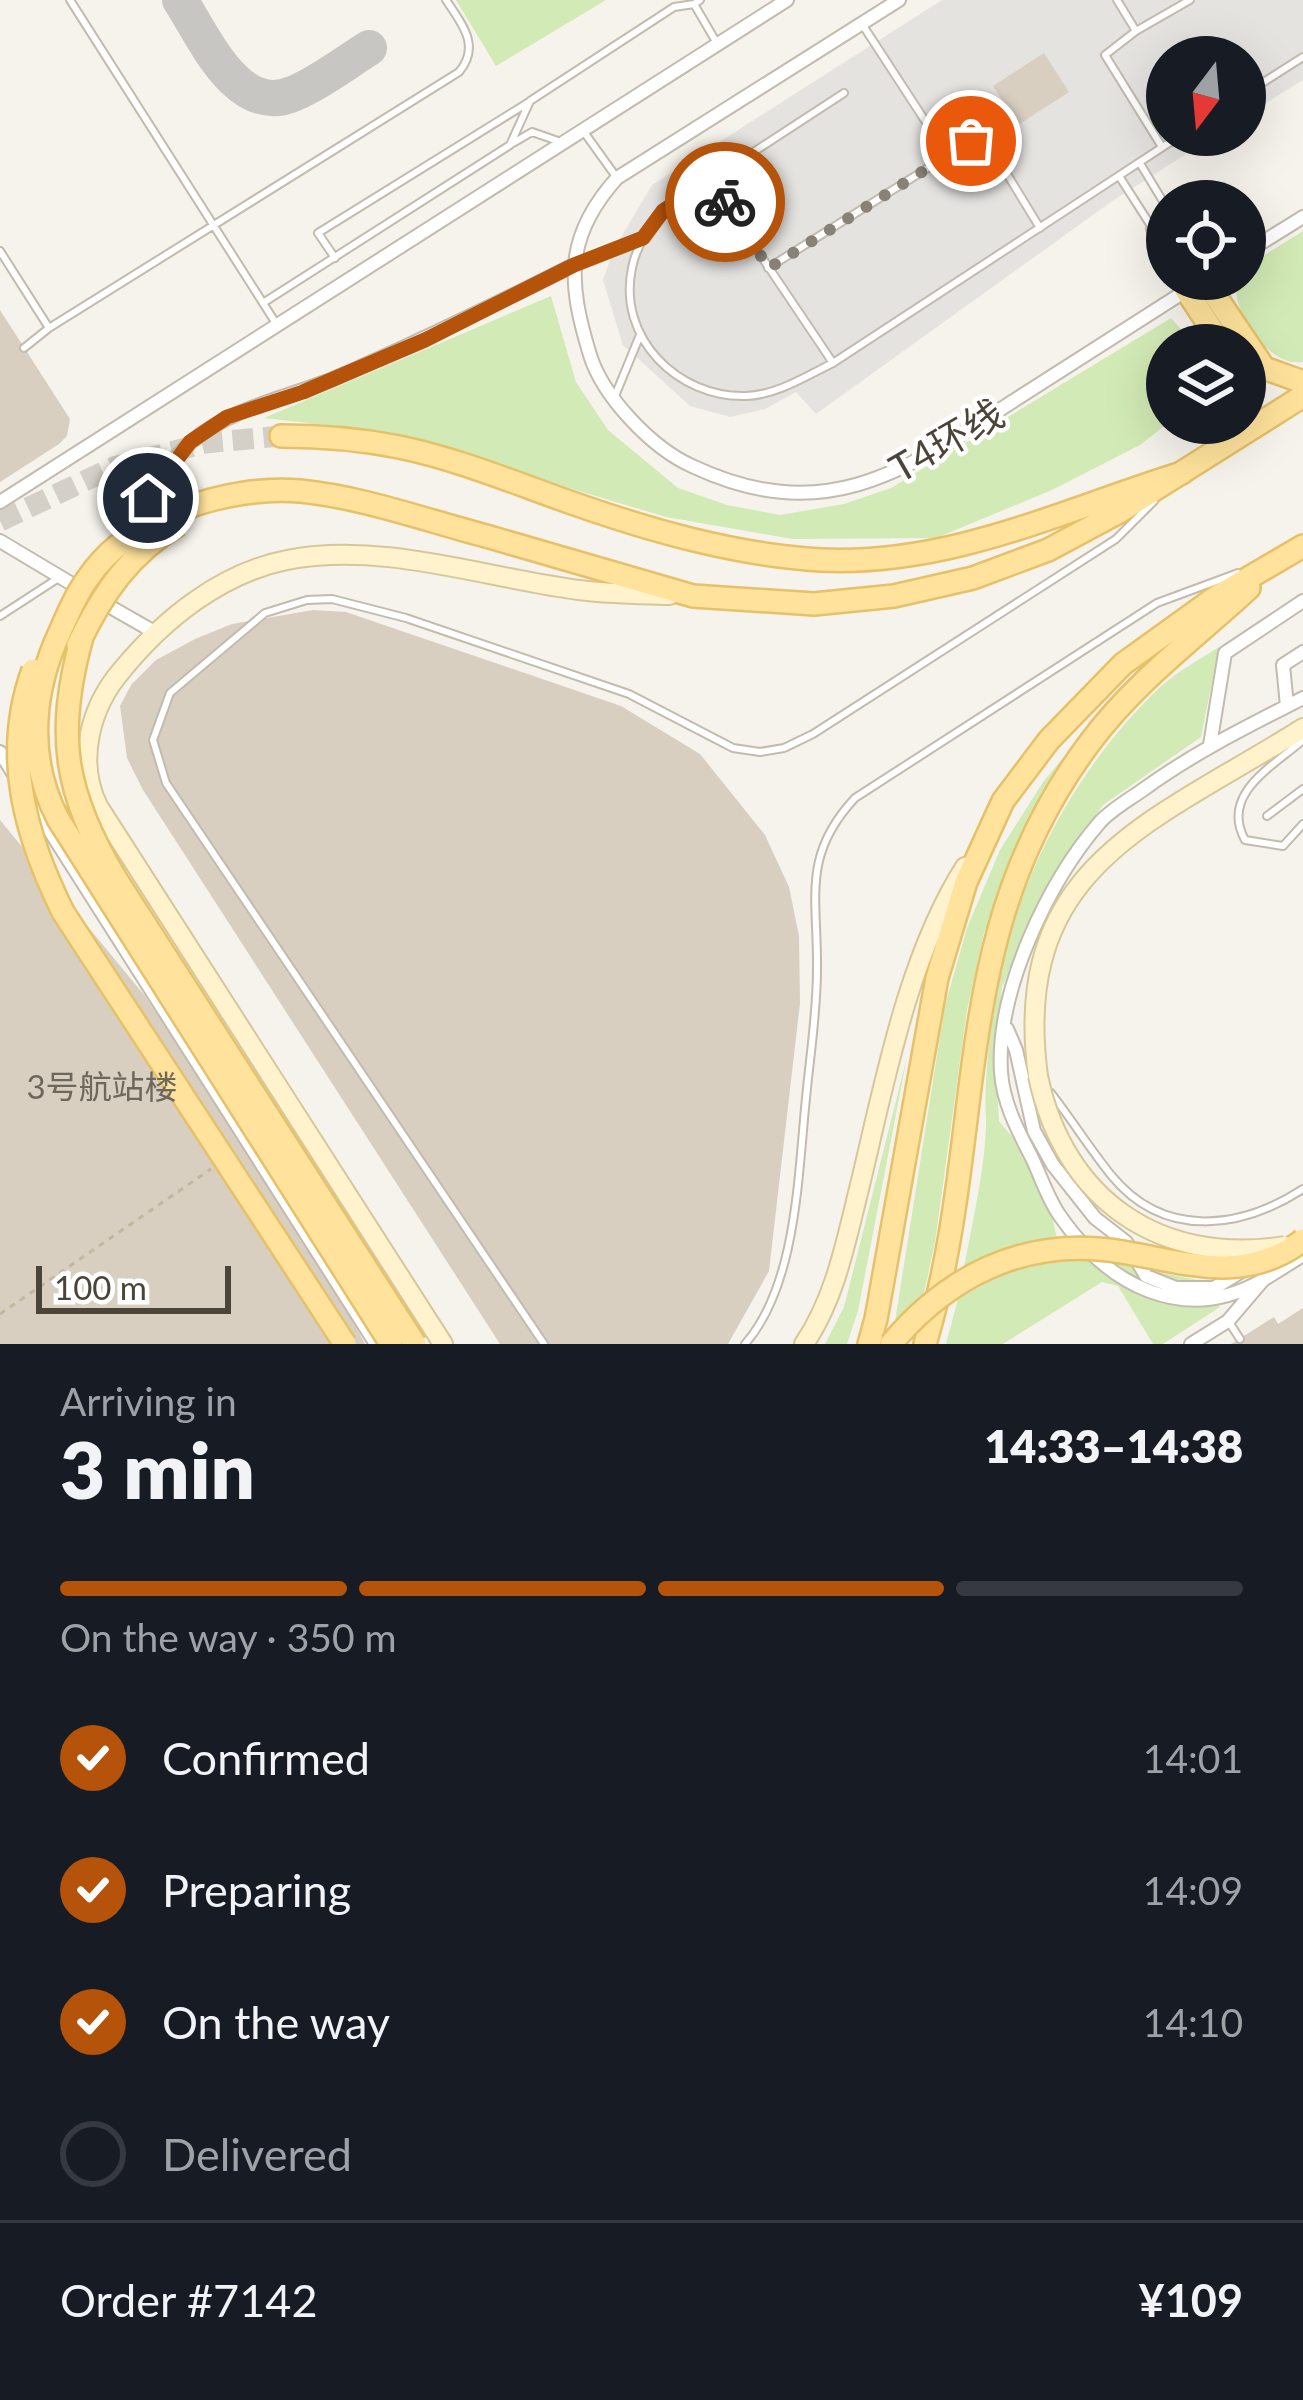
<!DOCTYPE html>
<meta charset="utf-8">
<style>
:root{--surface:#171b24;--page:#242831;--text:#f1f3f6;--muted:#9ea1a6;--line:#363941;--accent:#b45309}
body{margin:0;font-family:Lato,"Noto Sans SC",sans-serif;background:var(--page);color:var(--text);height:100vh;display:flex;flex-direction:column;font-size:45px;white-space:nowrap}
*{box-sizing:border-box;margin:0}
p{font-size:39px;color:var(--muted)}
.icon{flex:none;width:66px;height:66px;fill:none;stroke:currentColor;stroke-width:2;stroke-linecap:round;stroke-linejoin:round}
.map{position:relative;height:1344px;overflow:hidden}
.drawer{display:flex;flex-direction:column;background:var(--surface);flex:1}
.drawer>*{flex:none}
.needle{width:78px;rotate:196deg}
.controls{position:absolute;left:1146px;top:36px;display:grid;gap:24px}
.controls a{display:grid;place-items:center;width:120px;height:120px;border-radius:50%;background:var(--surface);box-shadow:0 12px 48px #0002;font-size:60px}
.scale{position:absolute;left:36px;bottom:30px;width:195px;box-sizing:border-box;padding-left:12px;border:6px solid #4b4439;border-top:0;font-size:33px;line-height:42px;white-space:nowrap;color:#4b4439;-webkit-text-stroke:9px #fff;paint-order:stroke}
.pin{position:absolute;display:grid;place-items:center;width:102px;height:102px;color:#fff;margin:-51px;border:6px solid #fff;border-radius:50%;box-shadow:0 3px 12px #0007}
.courier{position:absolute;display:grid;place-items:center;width:120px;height:120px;margin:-60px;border:9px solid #b45309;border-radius:50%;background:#fff;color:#222;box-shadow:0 3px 15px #0007}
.head em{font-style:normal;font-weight:800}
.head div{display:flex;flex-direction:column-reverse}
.head{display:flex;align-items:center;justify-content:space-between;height:204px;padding:0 60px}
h1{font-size:78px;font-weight:800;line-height:90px}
.bar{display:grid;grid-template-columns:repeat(4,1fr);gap:18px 12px;align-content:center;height:144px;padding:0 60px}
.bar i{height:15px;border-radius:9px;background:var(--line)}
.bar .on{background:var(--accent)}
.bar p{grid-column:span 4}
.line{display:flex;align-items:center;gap:30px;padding:0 60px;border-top:3px solid var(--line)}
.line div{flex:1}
ol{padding:0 60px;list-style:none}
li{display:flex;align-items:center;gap:36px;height:132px}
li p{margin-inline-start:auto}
li .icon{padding:12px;border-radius:50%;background:var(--accent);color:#fff;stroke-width:4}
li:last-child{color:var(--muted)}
li i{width:66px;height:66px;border:6px solid var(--line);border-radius:50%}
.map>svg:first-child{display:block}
</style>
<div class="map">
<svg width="1303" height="1344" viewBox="0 0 1303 1344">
<rect width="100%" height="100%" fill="#f6f3ec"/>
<path fill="#d2eab5" d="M456,0H606L496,66Z
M1303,231V362C1268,367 1231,312 1236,279H1245V267Z
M551,296L576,382L608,430L678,488L727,505L780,515L844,504L891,488L1171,318L1195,345H1167L1168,423L1140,445L1052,490L936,538L793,539L666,517L379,431L264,418Z
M1219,647L1201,737L1103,805L1043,892L1002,987L995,1057L999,1121L1018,1144L1052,1216L1057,1239L1004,1251L963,1273C971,1230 987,1160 986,1118C984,1089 988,1051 992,1019C1009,893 1068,776 1159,688C1176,672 1199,660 1219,647Z
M1097,717L1047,786L1012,856L984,933L967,1010L935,1242L922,1302L893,1334L945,1005L967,928L1000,850L1043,782Z
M907,1057L858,1311L847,1344H825L844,1307Z
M1057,1260L1107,1261L1211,1283L1210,1294L1220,1307L1163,1344H1153L1118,1286L1102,1282L1003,1344H946L958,1299L1006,1272Z"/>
<path fill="#e5e3e0" d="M942,0H1303V80L1245,116V57H1167V135H1216L1111,202L816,414L796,392L765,409L730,417L690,406L623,345L603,280L614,249L652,185Z"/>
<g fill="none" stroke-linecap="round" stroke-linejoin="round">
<path stroke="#c8c6c3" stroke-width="36" d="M180,0C204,37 238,119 295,93C321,82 345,63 369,48"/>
</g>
<path fill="#d8cfc1" d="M1044,53L1069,92L1018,125L993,86Z
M0,310L70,419L67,436L59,444L0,482Z
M313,610L346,612L621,706L700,754L765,835L789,887L799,936L800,1003L769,1271L728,1344H500L143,790L127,758L120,706L131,685L156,660L195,639L232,624Z
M0,820L145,996L329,1275L365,1344H0Z
M1303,1308V1344H1231L1274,1317L1278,1324Z"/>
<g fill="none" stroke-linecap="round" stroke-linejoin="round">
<path stroke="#d4d0c8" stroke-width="21" stroke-dasharray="21 10" stroke-linecap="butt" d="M0,521L114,467L205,443L281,436"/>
<defs>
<path id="lane" d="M70,0L277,325
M700,0L694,4L718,45
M1117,0L1136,31
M862,24L948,156
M844,93L663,211C649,229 636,246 632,268C617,338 678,398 746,396C777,395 806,376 833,363L1181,135
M1245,94L1303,57
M584,132L617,178
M513,143L532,132L561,142
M1162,147L1105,55L1136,31L1190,0
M1141,165L1167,208
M1119,176L1153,229
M710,180L833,363
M0,251L49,328L459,72C481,46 462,24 446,0
M335,258L318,233L529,102
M574,265L643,237
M768,268L971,141L980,139L988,143L1040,228
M263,303L510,145L530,101L674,7L694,4
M24,348L49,328
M615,396L640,335
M0,616L57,579
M1303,740C1272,767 1220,794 1245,840L1283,846L1303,824
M1267,816L1303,789
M1051,1093C1072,1120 1090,1149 1111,1175C1164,1240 1241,1229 1303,1189
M1229,1322L1240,1339
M544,1344L166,783L153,740L170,693L265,613L307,600L332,599L406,618L629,694L733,748L760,752L784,748L813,734L1116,539L1154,501
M745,1344C797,1285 798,1174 806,1098C810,1056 817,1012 817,970C818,898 801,856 855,798L1157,603L1238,573"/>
<path id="street" d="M899,0L617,178C564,237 568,283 590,355C603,397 652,448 692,466C826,529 907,470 1018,398C1075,362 1131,326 1187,290
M1153,229L1167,250
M1245,253L1303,217
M0,502L787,0
M129,532C147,501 164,465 191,442C231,408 286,398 333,379C415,344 494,305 574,265
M0,541L82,590
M100,601L156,633
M1287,706L1283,665L1303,652
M1210,745L1225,653L1303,601
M0,752L15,776
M29,798L376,1344
M1007,1029L1016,1050L1034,1131L1053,1165L1095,1218L1126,1242L1146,1276L1176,1288H1214L1242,1271
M1263,1280C1183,1326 1108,1285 1060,1216C1048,1199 1041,1177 1032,1158C1018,1131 1003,1103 1001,1072C996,991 1048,882 1100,822C1112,809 1130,799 1144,789C1195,752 1248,726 1303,698
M1191,1344L1228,1321L1263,1280L1303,1255"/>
<path id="secondary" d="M1038,1076C1010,865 1153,823 1303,728
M443,1344L98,806C76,761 90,707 122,670C164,619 221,573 287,560C382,541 485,578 579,590C609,594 640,594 670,595
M804,1344C835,1299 846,1241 859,1189C884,1086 907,958 965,867"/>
<path id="primary" d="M1204,279L1264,368L1303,382
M1186,290L1222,345
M281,436C321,436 359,439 399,447C458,459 515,483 572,503C652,531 736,555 821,560C950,566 1063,510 1182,473
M486,536L693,596L814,604L894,596L973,578L1048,550L1119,512L1303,396
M869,1344L876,1319L937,978L966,882L1003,801L1049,740L1123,664L1216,597L1303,546
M925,1344C989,1130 945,934 1091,741C1136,681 1195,638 1249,588"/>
</defs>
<use href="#lane" stroke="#c2bbae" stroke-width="10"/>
<use href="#street" stroke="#c2bbae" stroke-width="16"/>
<use href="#secondary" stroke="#d6c79b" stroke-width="22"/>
<use href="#primary" stroke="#e6c16a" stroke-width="26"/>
<path stroke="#c4b79f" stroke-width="3" stroke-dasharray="6 6" stroke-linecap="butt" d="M0,1314L211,1169"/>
<use href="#lane" stroke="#fff" stroke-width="6"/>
<use href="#street" stroke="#fff" stroke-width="12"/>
<use href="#secondary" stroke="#fff3cd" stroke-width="18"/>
<use href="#primary" stroke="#ffe39c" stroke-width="21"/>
<defs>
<path id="secondary-bridge" d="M1038,1076C1064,1200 1160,1266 1285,1246"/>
<path id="primary-bridge" d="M82,637C55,734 64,793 116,879L415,1344
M78,645C102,594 130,553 179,524
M33,670C2,755 25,835 63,912L345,1344
M391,1344L58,819C29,763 31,701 55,643C65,621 74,597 88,578C130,516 228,485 300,491C362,497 425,520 486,536
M891,1344C946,1278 1021,1239 1109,1250C1177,1259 1241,1288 1303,1240"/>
</defs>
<use href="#secondary-bridge" stroke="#d6c79b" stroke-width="22" stroke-linecap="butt"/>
<use href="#primary-bridge" stroke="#e6c16a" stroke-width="26" stroke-linecap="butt"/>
<use href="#secondary-bridge" stroke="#fff3cd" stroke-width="18"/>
<use href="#primary-bridge" stroke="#ffe39c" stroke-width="21"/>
</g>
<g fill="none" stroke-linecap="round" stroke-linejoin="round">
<path stroke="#878178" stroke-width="12" stroke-dasharray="0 21.6" d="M725,202L769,268L971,141"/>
<path stroke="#b45309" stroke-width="15" d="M148,498L190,442L227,417L303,392L425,340L574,265L643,238L663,211L710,179L725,202"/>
</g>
<g text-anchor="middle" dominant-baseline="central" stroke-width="9" stroke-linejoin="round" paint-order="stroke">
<g font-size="33" fill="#6e675b">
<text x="102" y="1086">3号航站楼</text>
</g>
<g font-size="39" fill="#4b4439" stroke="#fff">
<text transform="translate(946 440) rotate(-30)">T4环线</text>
</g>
</g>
</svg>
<div class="controls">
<a><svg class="needle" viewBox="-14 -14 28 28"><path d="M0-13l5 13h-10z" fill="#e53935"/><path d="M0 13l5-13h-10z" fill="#9ea1a6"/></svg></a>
<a><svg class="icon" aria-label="locate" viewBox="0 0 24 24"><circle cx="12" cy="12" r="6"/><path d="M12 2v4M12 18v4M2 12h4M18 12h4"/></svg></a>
<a><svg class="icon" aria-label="layers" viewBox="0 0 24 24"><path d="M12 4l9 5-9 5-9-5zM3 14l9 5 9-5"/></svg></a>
</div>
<div class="scale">100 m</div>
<div class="pin" style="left:971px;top:141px;background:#ea580c"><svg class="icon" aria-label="bag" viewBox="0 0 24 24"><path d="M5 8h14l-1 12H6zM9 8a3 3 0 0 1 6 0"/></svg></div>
<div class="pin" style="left:148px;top:498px;background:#1f2937"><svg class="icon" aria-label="home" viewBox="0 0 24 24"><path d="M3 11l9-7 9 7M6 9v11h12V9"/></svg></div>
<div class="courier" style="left:725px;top:202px"><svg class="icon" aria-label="bike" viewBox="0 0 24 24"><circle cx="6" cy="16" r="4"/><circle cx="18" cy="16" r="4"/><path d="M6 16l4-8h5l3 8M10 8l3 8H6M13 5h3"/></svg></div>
</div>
<section class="drawer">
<div class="head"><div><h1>3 min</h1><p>Arriving in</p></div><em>14:33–14:38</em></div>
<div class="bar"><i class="on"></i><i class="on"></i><i class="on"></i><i></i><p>On the way · 350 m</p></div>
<ol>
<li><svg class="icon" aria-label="check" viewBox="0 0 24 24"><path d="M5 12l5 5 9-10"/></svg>Confirmed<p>14:01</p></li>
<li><svg class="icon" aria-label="check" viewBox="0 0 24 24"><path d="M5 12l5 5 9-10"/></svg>Preparing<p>14:09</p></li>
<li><svg class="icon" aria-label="check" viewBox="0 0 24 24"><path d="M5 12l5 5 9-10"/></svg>On the way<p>14:10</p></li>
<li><i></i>Delivered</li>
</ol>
<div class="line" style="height:156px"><div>Order #7142</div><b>¥109</b></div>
</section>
